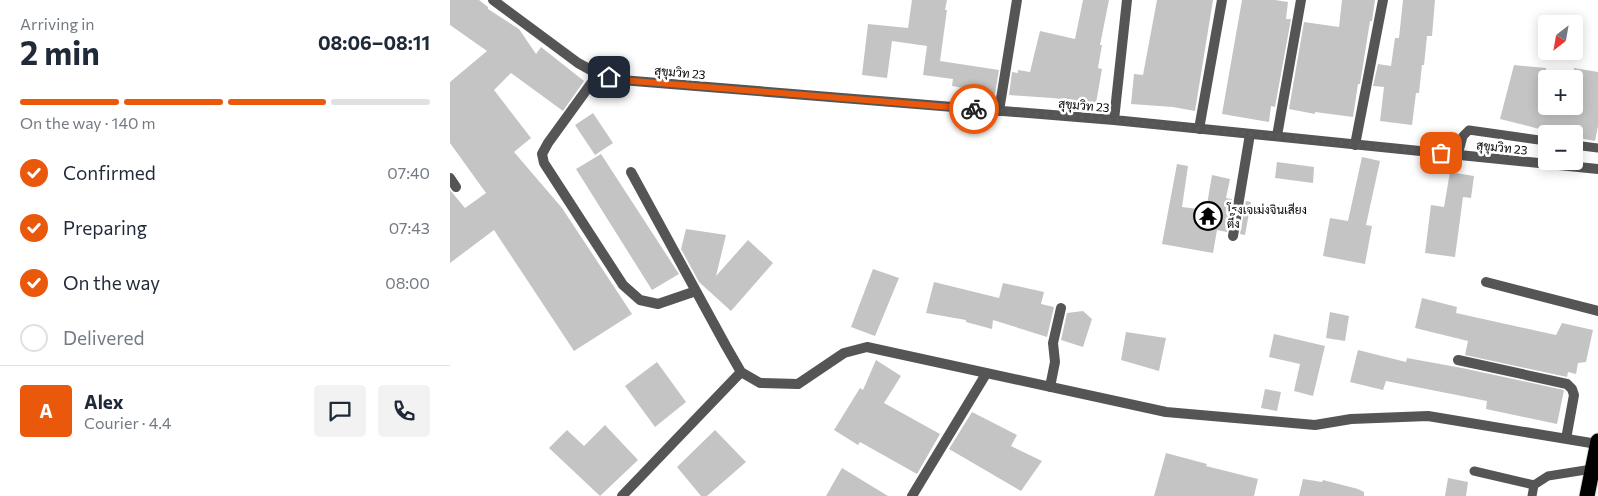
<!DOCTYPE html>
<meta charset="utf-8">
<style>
:root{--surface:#fff;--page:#f2f2f3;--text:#1f2937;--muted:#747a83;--line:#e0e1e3;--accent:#ea580c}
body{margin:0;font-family:Commissioner,Sarabun,sans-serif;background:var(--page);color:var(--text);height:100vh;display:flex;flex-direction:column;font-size:19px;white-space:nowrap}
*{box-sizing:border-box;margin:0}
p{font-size:16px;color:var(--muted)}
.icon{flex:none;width:28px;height:28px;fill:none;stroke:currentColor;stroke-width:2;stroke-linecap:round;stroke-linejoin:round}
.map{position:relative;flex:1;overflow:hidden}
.sheet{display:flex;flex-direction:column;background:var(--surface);width:450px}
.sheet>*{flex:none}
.needle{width:32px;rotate:211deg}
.fabs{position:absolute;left:1088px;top:15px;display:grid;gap:10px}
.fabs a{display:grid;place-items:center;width:45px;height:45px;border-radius:5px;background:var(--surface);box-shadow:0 2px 12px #0003;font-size:25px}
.pin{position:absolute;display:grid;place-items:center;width:42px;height:42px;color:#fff;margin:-21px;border-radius:10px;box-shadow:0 2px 8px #0006}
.courier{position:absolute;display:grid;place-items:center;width:50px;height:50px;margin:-25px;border:4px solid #ea580c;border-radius:50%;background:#fff;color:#222;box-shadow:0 1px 6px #0007}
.headline em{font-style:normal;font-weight:700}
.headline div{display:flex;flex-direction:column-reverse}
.headline{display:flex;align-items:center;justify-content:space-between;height:85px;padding:0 20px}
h1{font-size:32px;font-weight:700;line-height:38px}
.bar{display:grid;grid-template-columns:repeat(4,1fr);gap:8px 5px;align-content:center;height:60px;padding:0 20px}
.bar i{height:6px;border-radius:4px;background:var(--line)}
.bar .current{background:var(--accent)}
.bar p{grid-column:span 4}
.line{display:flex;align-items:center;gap:12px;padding:0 20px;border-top:1px solid var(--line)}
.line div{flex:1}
.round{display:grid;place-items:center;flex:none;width:52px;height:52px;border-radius:5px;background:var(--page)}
ol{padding:0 20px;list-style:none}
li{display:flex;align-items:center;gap:15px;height:55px}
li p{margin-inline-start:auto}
li .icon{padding:5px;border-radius:50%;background:var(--accent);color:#fff;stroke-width:4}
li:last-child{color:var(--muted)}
li i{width:28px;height:28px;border:2px solid var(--line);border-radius:50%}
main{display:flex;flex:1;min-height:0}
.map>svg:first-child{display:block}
</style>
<main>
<section class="sheet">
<div class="headline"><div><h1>2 min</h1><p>Arriving in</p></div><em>08:06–08:11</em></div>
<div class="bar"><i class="current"></i><i class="current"></i><i class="current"></i><i></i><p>On the way · 140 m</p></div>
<ol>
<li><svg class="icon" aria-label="check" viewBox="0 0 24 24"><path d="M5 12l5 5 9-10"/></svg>Confirmed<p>07:40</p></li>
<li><svg class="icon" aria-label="check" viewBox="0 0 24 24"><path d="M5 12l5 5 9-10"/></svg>Preparing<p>07:43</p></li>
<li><svg class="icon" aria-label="check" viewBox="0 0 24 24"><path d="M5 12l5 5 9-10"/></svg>On the way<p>08:00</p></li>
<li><i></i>Delivered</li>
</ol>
<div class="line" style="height:90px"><b class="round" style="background:var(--accent);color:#fff">A</b><div><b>Alex</b><p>Courier · 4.4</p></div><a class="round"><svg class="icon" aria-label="chat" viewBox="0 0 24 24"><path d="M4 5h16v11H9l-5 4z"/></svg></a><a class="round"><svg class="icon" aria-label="phone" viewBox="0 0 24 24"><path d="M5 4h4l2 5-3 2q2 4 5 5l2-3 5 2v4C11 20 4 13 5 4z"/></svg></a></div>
</section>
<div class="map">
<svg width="1148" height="496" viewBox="0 0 1148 496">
<rect width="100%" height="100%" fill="#fff"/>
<path fill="#c4c4c4" d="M0,0H29L38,7V9L69,29L86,54L91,47L134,81L113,111L61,73L44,90L81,138L64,152L112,208L182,314L124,351L44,230L0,263V190L15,208L36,193L0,143V82L37,51L0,25Z
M462,0H497L495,10H497L490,61L549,70L545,94L502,86L503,79L473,75L477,46L442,41L437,78L412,75L418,24L458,28Z
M633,0H659L650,45H652L648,68L652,69L646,103L602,98L559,95L562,72L568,73V70L580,72L590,31L625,39Z
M707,0H763L745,111L723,107L681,104L684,74L693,75Z
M792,0H825L838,2L836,19H841L825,107L821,106L819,122L772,114Z
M892,0H925L922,21H920L910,84H908L903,117L865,112V114L839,109L854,22L889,27Z
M953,0H985L982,36H977L974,65H972L969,93H966L962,125L930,121L934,87L923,86L928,64L941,66L945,38H949Z
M1064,65L1096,68V106H1124V68L1148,72V126L1145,141L1124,137V134H1109L1050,119Z
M143,113L163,143L145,155L125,125Z
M151,154L229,274L202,290L126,169Z
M912,157L930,161L916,225L922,226L915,264L873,256L880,218L898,221Z
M827,162L864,167L863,183L825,178Z
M727,164L738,166L732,207L756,210L762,175L780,179L776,198L782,199L777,232L767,230L763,253L712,244Z
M1000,172L1024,176L1021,198L1013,197L1005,257L975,253L981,205L994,207Z
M796,201L801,202L795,235L790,234Z
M236,229L276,235L266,276L298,240L323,263L281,311L249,282L231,249Z
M423,269L449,278L425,336L401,327Z
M484,282L549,298L553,283L594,292L591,304L604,307L597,337L543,320L542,329L516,322V320L476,313Z
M972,298L1007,307L1006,313L1106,335L1112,323L1143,330L1136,362L1128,363L1126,374L1118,372L1117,377L1015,355L1018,341L965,328Z
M633,311L642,319L633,347L611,340L617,313Z
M880,312L899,316L895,341L876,338Z
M676,332L716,338L709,371L671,360Z
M824,334L875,346L863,396L844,391L850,364L819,357Z
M908,350L956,362L957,358L1012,368L1114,390L1107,424L1036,409L1037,401L936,381L933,390L900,382Z
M426,360L451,376L434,403L490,434L467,474L410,442L408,445L384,430L410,388L413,390Z
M207,362L236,402L205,427L175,386Z
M815,389L831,392L827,411L811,408Z
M522,412L567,435L561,446L592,461L571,491L499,449Z
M155,425L188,460L150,496L99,448L117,430L134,446Z
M265,430L296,462L257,496H251L227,467Z
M716,453L757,464L756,466L808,479L804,496H704Z
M392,468L438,496H376Z
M998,478L1018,482L1016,496H995Z
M853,479L872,482L873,480L908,489L914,492V496H849Z"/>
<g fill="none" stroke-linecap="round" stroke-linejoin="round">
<defs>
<path id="highway" d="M1137,496L1148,441"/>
</defs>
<use href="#highway" stroke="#dbdbdb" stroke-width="17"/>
<path stroke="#555" stroke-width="9" d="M1124,145L1148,148
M1008,155L1013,136L1019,130L1096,141
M1024,471L1084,485
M1082,496L1084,485L1098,476L1142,469"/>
<path stroke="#555" stroke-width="10" d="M43,0L128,63L148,74L171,80L664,120L1148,169
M148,74L98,143L92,154L94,163L173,285L190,300L208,304L246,291
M549,111L567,0
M664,120L677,0
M749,129L772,0
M827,136L851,0
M905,145L933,0
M181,172L276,346L291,372L310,383L348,384L394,353L417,347L716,412L865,425L901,419L978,416L1147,444
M0,178L6,187
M783,236L800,134
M1036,282L1148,311
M1008,360L1117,384L1122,389L1124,395L1116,439
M600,387L605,362L603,343L611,308
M172,496L291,372
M462,496L536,374"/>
<use href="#highway" stroke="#000" stroke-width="15"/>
</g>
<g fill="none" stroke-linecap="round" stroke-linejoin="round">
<path stroke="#595959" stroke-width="5" stroke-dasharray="0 9" d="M524,109L664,120L991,153"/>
<path stroke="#ea580c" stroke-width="6" d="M159,77L171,80L524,109"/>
</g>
<defs>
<symbol id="temple-ring" viewBox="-11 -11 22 22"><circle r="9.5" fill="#fff" stroke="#000" stroke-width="1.5"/><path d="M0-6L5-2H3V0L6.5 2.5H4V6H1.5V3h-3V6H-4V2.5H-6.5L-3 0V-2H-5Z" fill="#000"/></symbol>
</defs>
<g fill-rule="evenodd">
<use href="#temple-ring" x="742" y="200" width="32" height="32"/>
</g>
<g text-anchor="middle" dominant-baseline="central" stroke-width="5" stroke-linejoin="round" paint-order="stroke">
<g font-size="12" fill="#000" stroke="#fff">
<text transform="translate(230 72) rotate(5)">สุขุมวิท 23</text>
<text transform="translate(634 105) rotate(5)">สุขุมวิท 23</text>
<text transform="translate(1052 147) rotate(6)">สุขุมวิท 23</text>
</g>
<g font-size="12" fill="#000" stroke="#fff" text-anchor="start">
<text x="777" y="209">โรงเจเม่งจินเสียง<tspan x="777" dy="14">ตึ๊ง</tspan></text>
</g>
</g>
</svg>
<div class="fabs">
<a><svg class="needle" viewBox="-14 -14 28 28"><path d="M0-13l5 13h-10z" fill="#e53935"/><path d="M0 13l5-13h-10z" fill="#747a83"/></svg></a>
<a>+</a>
<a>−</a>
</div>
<div class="pin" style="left:991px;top:153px;background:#ea580c"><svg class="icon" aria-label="bag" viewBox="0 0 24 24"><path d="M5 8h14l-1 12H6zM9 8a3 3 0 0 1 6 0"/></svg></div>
<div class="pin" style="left:159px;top:77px;background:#1f2937"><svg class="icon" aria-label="home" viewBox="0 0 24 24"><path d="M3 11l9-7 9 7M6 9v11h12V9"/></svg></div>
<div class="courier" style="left:524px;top:109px"><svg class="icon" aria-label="bike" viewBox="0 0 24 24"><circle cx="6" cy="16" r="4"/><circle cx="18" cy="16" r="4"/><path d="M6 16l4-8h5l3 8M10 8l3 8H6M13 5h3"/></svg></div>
</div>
</main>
